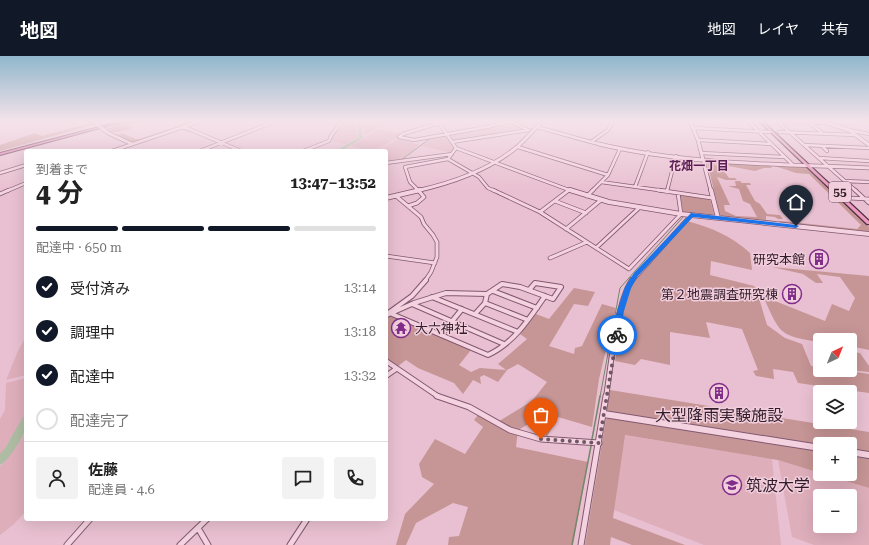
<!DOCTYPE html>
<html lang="ja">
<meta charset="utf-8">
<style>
:root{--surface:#fff;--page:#f2f2f2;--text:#222;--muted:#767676;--line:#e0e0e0;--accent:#111827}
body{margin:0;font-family:"Roboto Serif","Noto Sans JP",serif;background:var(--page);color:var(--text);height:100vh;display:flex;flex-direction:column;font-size:15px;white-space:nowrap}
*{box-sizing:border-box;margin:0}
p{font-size:13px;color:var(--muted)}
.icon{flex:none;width:22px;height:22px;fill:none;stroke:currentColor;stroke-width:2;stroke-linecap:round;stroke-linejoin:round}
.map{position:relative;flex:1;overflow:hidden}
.details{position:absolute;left:24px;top:93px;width:364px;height:372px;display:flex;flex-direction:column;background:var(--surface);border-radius:4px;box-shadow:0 4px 16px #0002}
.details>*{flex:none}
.needle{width:26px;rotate:43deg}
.buttons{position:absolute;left:813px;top:277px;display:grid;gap:8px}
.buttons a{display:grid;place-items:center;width:44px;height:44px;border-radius:4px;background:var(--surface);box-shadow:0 4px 16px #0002;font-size:20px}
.pin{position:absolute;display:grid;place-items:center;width:34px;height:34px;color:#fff;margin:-41px -17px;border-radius:50% 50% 50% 0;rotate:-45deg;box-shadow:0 0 4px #0007}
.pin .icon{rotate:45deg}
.courier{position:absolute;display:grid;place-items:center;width:40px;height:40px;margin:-20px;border:3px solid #1a73e8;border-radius:50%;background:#fff;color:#222;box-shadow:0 1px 5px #0007}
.overview em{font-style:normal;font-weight:700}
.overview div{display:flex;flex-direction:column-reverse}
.overview{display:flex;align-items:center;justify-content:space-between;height:68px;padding:0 12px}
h1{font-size:26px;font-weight:700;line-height:30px}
.bar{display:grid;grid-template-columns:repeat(4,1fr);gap:6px 4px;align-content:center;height:48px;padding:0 12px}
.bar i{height:5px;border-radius:3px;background:var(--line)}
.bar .current{background:var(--accent)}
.bar p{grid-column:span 4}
.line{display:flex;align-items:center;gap:10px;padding:0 12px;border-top:1px solid var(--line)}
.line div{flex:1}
.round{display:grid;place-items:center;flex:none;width:42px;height:42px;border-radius:4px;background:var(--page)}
ol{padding:0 12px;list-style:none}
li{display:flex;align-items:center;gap:12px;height:44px}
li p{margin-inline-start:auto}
li .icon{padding:4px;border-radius:50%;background:var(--accent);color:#fff;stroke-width:4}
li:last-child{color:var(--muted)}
li i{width:22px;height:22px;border:2px solid var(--line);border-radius:50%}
header{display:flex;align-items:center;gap:24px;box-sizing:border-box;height:56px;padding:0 20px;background:var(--accent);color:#fff}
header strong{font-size:19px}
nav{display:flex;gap:22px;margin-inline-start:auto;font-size:14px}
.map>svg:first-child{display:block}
</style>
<header>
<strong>地図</strong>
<nav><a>地図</a><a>レイヤ</a><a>共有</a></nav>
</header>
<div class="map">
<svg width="869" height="489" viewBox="0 0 869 489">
<rect width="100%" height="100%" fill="#e9c0d1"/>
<path fill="#deaebb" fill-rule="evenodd" d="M344,65H355L358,81L345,88L330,84L332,80L341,72Z
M362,65H390L365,79Z
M511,66L526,73L453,86L449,79L482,73Z
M379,73L402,78L376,95H369L351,90Z
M446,79L455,92L452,97L422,90L433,82Z
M398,83L420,89L401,103L387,106L386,95H378Z
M26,280V319L6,324L18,295Z
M26,322V358L0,400V363L5,354L6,327Z
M26,376V455L13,469L0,479V411Z
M624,379L772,403L781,489H704L614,454Z
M778,404L869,432V489H814L792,481ZM820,440H850V470H820Z"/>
<path fill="#c69595" d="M88,65L96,68L0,95V89L35,77L42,80L92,67Z
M129,65H143L128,69L132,72C122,75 114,79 106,73L115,70L114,68Z
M193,65H200L185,69L198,74L190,77L177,72L133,87L117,80L122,77L136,83H140Z
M708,105L722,112L729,122H735L737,124H726L717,121L730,149H724L725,155L736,160L757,161L750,148L743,145L739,133L728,130H736L735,125H740L742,127H750L751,129H746L755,145L760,148L767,158L780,159L783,163H778L775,161L766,160V164L775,165L776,167L724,161L720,159L707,106Z
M726,107L768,108L772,112H764L755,115L723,109Z
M775,110L806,111L869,171V177L779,167V165H781L857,173L861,169L809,118L796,117Z
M680,139L710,143L714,158L711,160L683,156Z
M687,165C710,171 732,180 750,197L752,214L711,205L710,219L754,230L756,232L767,269L785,282L802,288L811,310L820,311V314H843L869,318V337L798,327L793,316L773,313L774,323L756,320L753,315L758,314L742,273L706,266L710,282L670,276V309L641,303L635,309L615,305L626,241L634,225Z
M772,211L869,220V294L850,290V284H820V286C778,280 780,277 763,240L772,242L775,245L825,265L832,248L849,255L855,242L840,221L817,218L823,227H816L803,218Z
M574,232L595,236L588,250L574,248L549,290L574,298L575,292L582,290L602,248L616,252L599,323L592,371L558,361L547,381L538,368L527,369L518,374L516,391L588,406L573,489H448L449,481L459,480L468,451L453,447L416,467L406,489H396L405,458L434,428L422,421L419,408L435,383L465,398L483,371L474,364L478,359L496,367L532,345L547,326L518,308L507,314L498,326L484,319L480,321L481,328L473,324L463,338L454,327L418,312L406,304L397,311L386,303V262L391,259L471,294L459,309L471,316L480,312L506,314L498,308L527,283L520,278L536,258L549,263Z
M850,296L860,297L869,310V316L850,314Z
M610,334L869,376V397L850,394V388L820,389L610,356L607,354Z
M612,361L820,394V417L778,404L625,379L613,462L685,489H632L611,481L610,489H585L606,363Z
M850,399L869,402V432L823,418H850Z"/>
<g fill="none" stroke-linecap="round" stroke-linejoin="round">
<path stroke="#75886b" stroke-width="1" d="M401,104L431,82
M600,341L620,232L684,160"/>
<path stroke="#75886b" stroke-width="1.5" d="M592,383L600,340
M572,489L591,390"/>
<path fill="#adbca2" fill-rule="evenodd" d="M357,65H361L363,82L341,95H336L359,81Z
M26,360C26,364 27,369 26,373C23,381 7,407 0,409V398L5,392L23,361Z"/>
<defs>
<path id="minor-far3" d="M443,65L439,67L456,92L569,134
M510,65L528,74
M748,65L792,108
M777,65L856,135
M778,65L825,67
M810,67L822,77
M182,70L241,95
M537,71L591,86
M693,72L770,76
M849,74L869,78
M779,76L856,79
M399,81L414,84L487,71L511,65
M399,81L403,78L439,67
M698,84L771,88
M452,86L529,74
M599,88L591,86L608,74L613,65
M804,89L869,92
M822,90L827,95
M518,91L608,119
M456,92L448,103L479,121L488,132L495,135
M112,95L201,65
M200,95L276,65
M303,95L329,85L331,80L342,65
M701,97L785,101
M819,102L869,105
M386,107L452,98
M0,117L26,109
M844,125L869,126
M601,126L665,135
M635,131L648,96
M7,135L26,127
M419,135L410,126L405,111L448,103
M567,135L569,134
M592,135L608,119L620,93
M667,135L676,100"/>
<path id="minor-far2" d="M493,134L540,156L629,213L681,158L678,137
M658,134L712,142
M855,134L869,147
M667,136V134
M0,138L9,134
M396,140L421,161L424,168L433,179L437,186V201L431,216L425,225
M587,140L593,134
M849,142L869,143
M555,145L586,157
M408,150L417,147L424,141L418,134
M540,156L569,134
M566,173L601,144
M596,192L640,151
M386,200L435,207
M550,202L587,186
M632,225L691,159"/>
<path id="minor-far1" d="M493,235L537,252
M432,241L518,276
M485,247L528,264
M412,248L504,288
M387,258L412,240L426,224
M392,258L488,299C514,287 529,263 545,240
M475,258L485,247L487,238
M387,259L414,247L446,237L487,238L502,228L520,231L553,243L561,231L535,227L529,234
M441,279L462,253
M386,305L439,341
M386,320L396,313
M606,341C611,310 616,248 632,224"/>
<path id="minor" d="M437,340L469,351L510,374L541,383L599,387
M198,472L208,489
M67,489L90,463
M180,489L207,463
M290,489L307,463
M581,489L606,340"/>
<path id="tertiary-far2" d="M93,65L108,77L132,88
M690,65L698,84L711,135
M820,65L849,74L869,89
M599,88C687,109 779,108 869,112
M569,134L573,135
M416,135C452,127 488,115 517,91C526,83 534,73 543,65"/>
<path id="tertiary-far1" d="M570,134L609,146L681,158L869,178
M711,134L718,162
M386,142L420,134"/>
<path id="tertiary" d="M604,358L820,392
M850,396L869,399"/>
<path id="primary" d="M759,65H762L869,165V168H867Z"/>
<path id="trunk" d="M122,65H126L0,99V97Z"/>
</defs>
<use href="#minor-far3" stroke="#815970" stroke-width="4"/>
<use href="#minor-far2" stroke="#815970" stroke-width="4.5"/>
<use href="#minor-far1" stroke="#815970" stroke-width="6"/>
<use href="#minor" stroke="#815970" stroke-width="7"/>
<use href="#tertiary-far2" stroke="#815970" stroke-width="4.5"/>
<use href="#tertiary-far1" stroke="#815970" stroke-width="5.5"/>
<use href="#tertiary" stroke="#815970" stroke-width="8"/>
<use href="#primary" stroke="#4e2d43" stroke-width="2.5"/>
<use href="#trunk" stroke="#4e2d43" stroke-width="2"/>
<use href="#minor-far3" stroke="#f5d2e0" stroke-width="2.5"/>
<use href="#minor-far2" stroke="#f5d2e0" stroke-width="3"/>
<use href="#minor-far1" stroke="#f5d2e0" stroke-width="4"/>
<use href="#minor" stroke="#f5d2e0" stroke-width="5"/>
<use href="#tertiary-far2" stroke="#f5d2e0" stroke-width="3"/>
<use href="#tertiary-far1" stroke="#f5d2e0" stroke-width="4"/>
<use href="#tertiary" stroke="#f5d2e0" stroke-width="6"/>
<use href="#primary" fill="#eb99bc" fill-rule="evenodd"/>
<use href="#trunk" fill="#df78ac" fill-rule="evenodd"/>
</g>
<linearGradient id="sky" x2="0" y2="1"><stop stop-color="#90b7cc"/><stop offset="0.49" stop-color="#f5e3ea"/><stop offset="1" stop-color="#f5e3ea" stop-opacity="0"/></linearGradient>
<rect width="869" height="133" fill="url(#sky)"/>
<path fill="#1a73e8" d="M691,157L796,169L799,170L796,172L693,161L638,220L631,232L624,255L620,279L617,282L614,281L613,279L617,255L625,231L634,217Z"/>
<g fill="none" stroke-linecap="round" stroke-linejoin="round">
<path stroke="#715664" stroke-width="4" stroke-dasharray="0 7.2" d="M541,383L599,387L617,279"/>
</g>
<defs>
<symbol id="building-ring" viewBox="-11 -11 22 22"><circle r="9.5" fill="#f2cedc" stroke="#802e8a" stroke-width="1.5"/><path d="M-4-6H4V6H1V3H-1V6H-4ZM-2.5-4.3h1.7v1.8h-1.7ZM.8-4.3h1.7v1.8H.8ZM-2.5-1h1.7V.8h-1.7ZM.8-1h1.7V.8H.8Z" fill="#802e8a"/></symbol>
<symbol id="temple-ring" viewBox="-11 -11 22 22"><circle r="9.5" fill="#f2cedc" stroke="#802e8a" stroke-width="1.5"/><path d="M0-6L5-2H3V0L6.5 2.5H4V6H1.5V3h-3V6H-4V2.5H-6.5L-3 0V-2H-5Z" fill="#802e8a"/></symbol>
<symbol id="university-ring" viewBox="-11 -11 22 22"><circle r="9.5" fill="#f2cedc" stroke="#802e8a" stroke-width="1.5"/><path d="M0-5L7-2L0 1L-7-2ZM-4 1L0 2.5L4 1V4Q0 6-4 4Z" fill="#802e8a"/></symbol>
</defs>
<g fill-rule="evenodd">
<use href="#building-ring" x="808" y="192" width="22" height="22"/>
<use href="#building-ring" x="781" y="227" width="22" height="22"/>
<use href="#temple-ring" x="390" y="261" width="22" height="22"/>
<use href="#building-ring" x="708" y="326" width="22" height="22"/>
<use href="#university-ring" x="721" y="418" width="22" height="22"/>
</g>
<g text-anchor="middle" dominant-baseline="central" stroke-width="3" stroke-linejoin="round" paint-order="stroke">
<g font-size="12" font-weight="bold" fill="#5a2055" stroke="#f2cedc">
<text x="699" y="110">花畑一丁目</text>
</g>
<rect fill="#f2cedc" stroke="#6b525f" stroke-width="1" x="829" y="126" width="22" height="20" rx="3"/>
<g font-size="12" font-weight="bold" fill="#311d2a">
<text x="840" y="136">55</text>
</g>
<g font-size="13" fill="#311d2a" stroke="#f2cedc" text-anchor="end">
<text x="805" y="203">研究本館</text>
<text x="778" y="238">第２地震調査研究棟</text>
<text x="415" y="272" text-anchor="start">大六神社</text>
</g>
<g font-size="16" fill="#311d2a" stroke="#f2cedc">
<text x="719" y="359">大型降雨実験施設</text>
<text x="746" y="429" text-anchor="start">筑波大学</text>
</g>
</g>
</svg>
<div class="buttons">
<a><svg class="needle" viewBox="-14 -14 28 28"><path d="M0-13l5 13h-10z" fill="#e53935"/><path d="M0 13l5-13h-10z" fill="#767676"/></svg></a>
<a><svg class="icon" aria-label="layers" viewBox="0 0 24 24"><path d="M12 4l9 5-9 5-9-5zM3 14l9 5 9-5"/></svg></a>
<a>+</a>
<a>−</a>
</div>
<div class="pin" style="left:541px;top:383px;background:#ea580c"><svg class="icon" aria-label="bag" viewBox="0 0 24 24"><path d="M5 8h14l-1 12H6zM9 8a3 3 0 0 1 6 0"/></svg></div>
<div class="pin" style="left:796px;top:170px;background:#1f2937"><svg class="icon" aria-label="home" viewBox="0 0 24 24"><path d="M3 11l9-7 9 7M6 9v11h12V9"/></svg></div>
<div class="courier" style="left:617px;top:279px"><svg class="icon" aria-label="bike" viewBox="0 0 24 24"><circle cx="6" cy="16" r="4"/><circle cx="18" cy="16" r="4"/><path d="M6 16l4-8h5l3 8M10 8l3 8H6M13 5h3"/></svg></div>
<section class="details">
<div class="overview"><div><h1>4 分</h1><p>到着まで</p></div><em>13:47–13:52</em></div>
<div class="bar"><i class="current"></i><i class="current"></i><i class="current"></i><i></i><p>配達中 · 650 m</p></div>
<ol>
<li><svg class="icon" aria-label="check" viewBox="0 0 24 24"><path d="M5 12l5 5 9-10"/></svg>受付済み<p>13:14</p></li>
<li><svg class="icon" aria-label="check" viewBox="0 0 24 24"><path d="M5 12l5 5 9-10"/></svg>調理中<p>13:18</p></li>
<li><svg class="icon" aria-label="check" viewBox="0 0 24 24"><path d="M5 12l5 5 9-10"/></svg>配達中<p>13:32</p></li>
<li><i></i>配達完了</li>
</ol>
<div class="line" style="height:72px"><a class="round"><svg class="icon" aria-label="person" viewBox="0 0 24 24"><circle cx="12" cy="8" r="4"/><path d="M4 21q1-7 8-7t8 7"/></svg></a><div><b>佐藤</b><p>配達員 · 4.6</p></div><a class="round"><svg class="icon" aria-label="chat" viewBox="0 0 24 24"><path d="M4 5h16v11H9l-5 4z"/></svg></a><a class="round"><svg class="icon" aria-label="phone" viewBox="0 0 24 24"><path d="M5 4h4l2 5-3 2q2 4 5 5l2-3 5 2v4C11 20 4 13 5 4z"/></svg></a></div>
</section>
</div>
